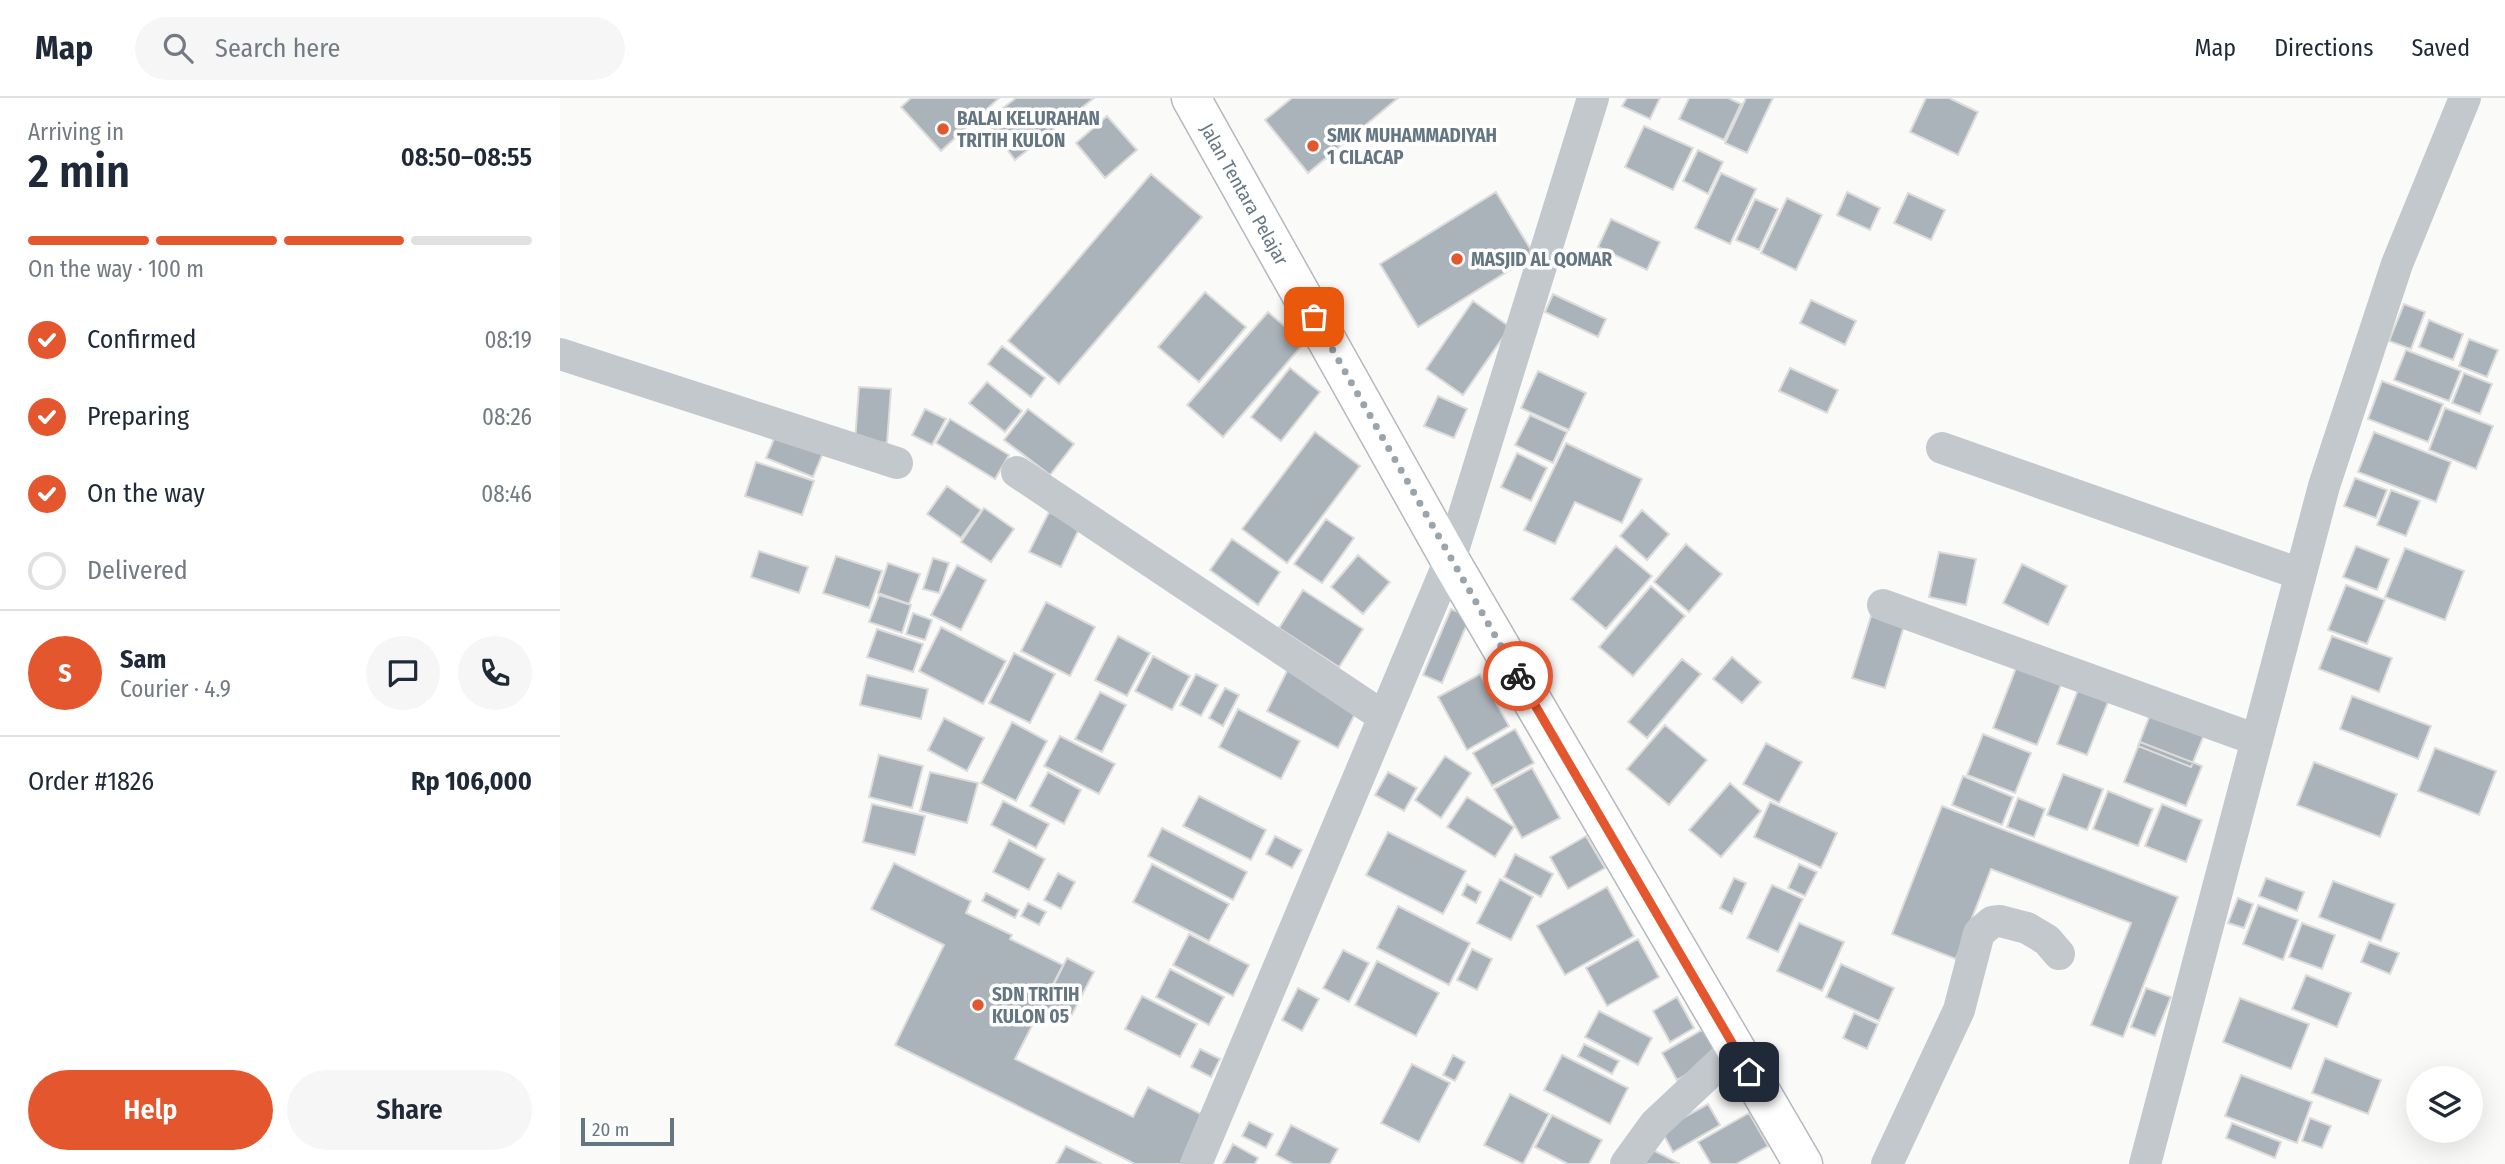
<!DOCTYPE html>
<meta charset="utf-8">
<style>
:root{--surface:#fff;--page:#f6f6f7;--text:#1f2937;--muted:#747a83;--line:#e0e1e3;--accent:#e4572e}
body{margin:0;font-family:"Fira Sans Condensed",sans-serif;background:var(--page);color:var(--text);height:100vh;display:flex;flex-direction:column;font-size:26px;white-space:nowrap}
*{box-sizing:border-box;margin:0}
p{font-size:23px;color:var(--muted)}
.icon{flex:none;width:38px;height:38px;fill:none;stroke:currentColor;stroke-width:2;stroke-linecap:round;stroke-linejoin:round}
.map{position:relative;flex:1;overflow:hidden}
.drawer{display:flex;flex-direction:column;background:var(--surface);width:560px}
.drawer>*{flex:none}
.buttons{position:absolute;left:1846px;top:968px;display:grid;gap:14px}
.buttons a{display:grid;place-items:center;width:77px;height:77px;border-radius:50%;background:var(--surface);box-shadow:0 7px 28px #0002;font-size:35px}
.scale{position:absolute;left:21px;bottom:18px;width:93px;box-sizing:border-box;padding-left:7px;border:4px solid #657683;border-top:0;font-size:19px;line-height:24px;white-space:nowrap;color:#657683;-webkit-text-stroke:5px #fff;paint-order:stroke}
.pin{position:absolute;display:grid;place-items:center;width:60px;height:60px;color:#fff;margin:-30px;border-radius:14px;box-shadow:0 4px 10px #0006}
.courier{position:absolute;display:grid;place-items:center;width:70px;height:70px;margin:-35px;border:5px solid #e4572e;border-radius:50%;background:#fff;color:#222;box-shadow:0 2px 9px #0007}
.summary em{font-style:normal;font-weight:600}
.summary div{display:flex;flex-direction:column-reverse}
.summary{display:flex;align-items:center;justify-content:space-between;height:119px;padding:0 28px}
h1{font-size:46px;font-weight:600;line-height:52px}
.bar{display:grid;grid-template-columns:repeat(4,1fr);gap:10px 7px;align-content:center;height:84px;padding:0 28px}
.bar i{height:9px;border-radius:5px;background:var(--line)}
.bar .active{background:var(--accent)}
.bar p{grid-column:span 4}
.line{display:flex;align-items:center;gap:18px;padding:0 28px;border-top:2px solid var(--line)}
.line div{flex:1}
.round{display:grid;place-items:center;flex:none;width:74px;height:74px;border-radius:37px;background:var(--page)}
ol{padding:0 28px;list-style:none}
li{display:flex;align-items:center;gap:21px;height:77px}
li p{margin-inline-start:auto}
li .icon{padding:7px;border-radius:50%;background:var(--accent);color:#fff;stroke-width:4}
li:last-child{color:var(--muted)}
li i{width:38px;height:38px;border:4px solid var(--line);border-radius:50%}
.cta{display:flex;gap:14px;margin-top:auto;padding:14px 28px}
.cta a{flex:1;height:80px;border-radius:42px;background:var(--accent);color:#fff;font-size:28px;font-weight:600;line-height:80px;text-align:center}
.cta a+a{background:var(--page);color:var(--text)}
header{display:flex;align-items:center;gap:42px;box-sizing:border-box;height:98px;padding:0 35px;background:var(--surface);border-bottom:2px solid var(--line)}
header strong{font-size:33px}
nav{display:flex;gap:38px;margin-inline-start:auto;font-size:24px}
.search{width:490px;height:63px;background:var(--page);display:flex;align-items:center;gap:18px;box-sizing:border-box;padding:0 24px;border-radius:38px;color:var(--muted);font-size:26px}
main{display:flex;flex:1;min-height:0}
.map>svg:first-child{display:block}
</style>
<header>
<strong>Map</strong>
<div class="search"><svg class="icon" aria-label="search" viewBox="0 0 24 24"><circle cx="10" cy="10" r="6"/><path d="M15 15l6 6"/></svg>Search here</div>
<nav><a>Map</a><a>Directions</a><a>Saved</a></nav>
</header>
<main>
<section class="drawer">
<div class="summary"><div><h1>2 min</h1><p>Arriving in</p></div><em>08:50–08:55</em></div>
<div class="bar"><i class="active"></i><i class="active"></i><i class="active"></i><i></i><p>On the way · 100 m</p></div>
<ol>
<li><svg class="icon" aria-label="check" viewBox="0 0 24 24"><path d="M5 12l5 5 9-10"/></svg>Confirmed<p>08:19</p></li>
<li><svg class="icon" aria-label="check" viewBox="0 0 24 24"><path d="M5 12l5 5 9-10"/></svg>Preparing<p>08:26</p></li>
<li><svg class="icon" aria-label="check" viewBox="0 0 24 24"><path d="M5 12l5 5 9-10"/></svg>On the way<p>08:46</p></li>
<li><i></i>Delivered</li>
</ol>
<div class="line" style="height:126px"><b class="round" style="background:var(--accent);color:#fff">S</b><div><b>Sam</b><p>Courier · 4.9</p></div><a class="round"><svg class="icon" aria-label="chat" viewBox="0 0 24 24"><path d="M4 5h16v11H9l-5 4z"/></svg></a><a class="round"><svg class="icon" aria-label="phone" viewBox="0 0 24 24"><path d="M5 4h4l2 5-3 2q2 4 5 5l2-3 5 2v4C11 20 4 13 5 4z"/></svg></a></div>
<div class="line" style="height:91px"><div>Order #1826</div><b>Rp 106,000</b></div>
<div class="cta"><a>Help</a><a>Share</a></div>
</section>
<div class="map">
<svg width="1945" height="1066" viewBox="0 0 1945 1066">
<rect width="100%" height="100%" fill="#fafaf8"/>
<path fill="#aab3b9" stroke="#dcdcda" stroke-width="2" d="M351,0H439L381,53L341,9Z
M456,0H534L455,62L426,23Z
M732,0H838L748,75L705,22Z
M1067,0H1100L1090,21L1062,8Z
M1129,0H1168L1181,6L1164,42L1119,21Z
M1186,0H1213L1187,55L1165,45Z
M1366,0H1389L1418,14L1398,57L1350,34Z
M547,18L577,52L545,80L516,45Z
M1084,28L1133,50L1113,92L1065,69Z
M1138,52L1163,64L1148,96L1123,83Z
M1161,75L1196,91L1170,146L1135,130Z
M591,76L642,119L499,286L448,243Z
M936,94L974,157L858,229L820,166Z
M1287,94L1320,110L1310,132L1277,117Z
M1348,95L1385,112L1371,142L1334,125Z
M1227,100L1262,117L1236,172L1201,155Z
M1195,101L1218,111L1199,152L1176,142Z
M1051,121L1100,144L1087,172L1038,149Z
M645,194L686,229L639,284L598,249Z
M993,196L1046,221L1038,239L985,214Z
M1251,202L1296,223L1285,247L1240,225Z
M913,203L950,229L903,297L866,271Z
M1844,206L1865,214L1851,251L1829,243Z
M708,214L744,245L663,339L627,307Z
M1869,222L1903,236L1893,262L1859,249Z
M1909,241L1938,252L1927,279L1899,268Z
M442,248L485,280L471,299L428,266Z
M1846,252L1901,273L1889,303L1834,282Z
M730,270L760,294L721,343L691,319Z
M1230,270L1278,292L1267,315L1219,293Z
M978,273L1026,295L1009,332L961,310Z
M1904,275L1932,286L1920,316L1892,305Z
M1822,283L1883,306L1868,344L1808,321Z
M427,284L462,313L445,334L409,305Z
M299,289L331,291L327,345L295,343Z
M878,298L907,311L894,340L864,328Z
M1885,310L1933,328L1916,371L1869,352Z
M365,311L386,321L372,347L352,337Z
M468,311L514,346L490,377L444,342Z
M970,317L1007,334L993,365L955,347Z
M390,321L449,357L435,381L376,345Z
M219,329L266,348L253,379L206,360Z
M755,334L800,368L727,465L682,431Z
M1814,334L1891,364L1876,404L1798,374Z
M1006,345L1082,381L1062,425L1015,404L995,446L964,432Z
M957,355L987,370L971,403L941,389Z
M196,364L254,383L242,417L185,398Z
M1795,380L1827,392L1816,420L1784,408Z
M387,388L421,412L401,440L367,416Z
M1831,392L1860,403L1846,438L1817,427Z
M424,410L454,431L431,464L401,444Z
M1082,412L1109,436L1087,462L1060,438Z
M489,414L520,429L501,469L469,454Z
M766,421L794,440L762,485L734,466Z
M672,441L720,474L698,507L650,472Z
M1126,446L1162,476L1129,514L1094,484Z
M1056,448L1092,478L1046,531L1011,501Z
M1796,448L1829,461L1817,492L1783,479Z
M1845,450L1904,473L1885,522L1825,499Z
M199,453L248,469L239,495L191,479Z
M1379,454L1416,461L1406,507L1369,499Z
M798,457L830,484L803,516L771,489Z
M276,458L322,473L309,510L263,495Z
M373,460L389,465L379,495L363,491Z
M328,465L360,476L349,506L318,495Z
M1462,466L1507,488L1488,527L1443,505Z
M397,467L426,482L401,532L371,517Z
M1786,487L1825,502L1807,546L1768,532Z
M1091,488L1125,518L1073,578L1039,549Z
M743,492L803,531L779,569L719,530Z
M319,497L351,507L342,535L309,524Z
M486,504L535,529L510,578L461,553Z
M891,511L910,519L882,585L863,577Z
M353,515L372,522L365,542L346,536Z
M1311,518L1344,528L1325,590L1292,580Z
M381,529L446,563L423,606L359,573Z
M317,531L363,546L353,574L307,559Z
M558,538L590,555L567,598L535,582Z
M1772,538L1832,560L1819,594L1759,571Z
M454,555L495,576L470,625L429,605Z
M593,558L630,578L612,612L575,593Z
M1172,559L1201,584L1182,605L1153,581Z
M1122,561L1141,576L1087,640L1068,624Z
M729,569L800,606L778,650L707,613Z
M1456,570L1501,587L1477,647L1433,630Z
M636,576L658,587L641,618L620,607Z
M920,576L949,628L907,652L878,599Z
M307,577L368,591L361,621L300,607Z
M665,590L679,597L663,628L649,620Z
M1518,592L1548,604L1527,657L1497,646Z
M540,594L566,607L542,654L515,641Z
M1792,598L1871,628L1858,661L1780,631Z
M678,611L740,643L721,681L659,649Z
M1592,612L1646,632L1631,669L1578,648Z
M384,620L424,640L407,673L368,652Z
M452,624L487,643L456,703L421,685Z
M1105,627L1147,662L1109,707L1067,671Z
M955,631L974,665L932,688L913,655Z
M1423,636L1471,655L1455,695L1407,677Z
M500,638L555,666L539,696L484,668Z
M1580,644L1642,668L1626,708L1564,684Z
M1206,645L1242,664L1219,705L1183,686Z
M1875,650L1936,673L1919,717L1858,693Z
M319,657L363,668L352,710L309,699Z
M885,658L911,675L881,720L855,702Z
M1754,664L1837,696L1820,739L1737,707Z
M972,670L1000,720L962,740L934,691Z
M370,674L418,685L407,725L360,713Z
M488,674L521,692L504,726L470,708Z
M828,674L857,690L844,713L815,697Z
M1503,676L1543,691L1527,732L1487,717Z
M1403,678L1453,699L1442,727L1392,707Z
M1170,685L1201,713L1161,759L1129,732Z
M1548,693L1593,711L1578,748L1533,731Z
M639,698L706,732L691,762L623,728Z
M907,699L954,729L935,759L887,729Z
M1458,700L1485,711L1474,739L1447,729Z
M443,703L489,726L476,750L431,727Z
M1210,704L1277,735L1261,770L1194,739Z
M312,706L365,718L355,757L303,744Z
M1602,706L1642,722L1626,764L1585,748Z
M1382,708L1618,799L1563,939L1531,927L1571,825L1431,771L1396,861L1332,836Z
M602,730L687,774L673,802L588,758Z
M828,734L906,773L883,816L806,777Z
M715,738L742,752L732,770L706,756Z
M1026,738L1045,770L1008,791L990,759Z
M449,742L485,761L469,792L433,774Z
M955,756L993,776L981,799L944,779Z
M334,765L411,803L406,815L452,837L450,841L503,867L455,961L573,1019L588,989L649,1020L626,1066H575L335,947L384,847L311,811Z
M592,766L669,806L649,843L573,804Z
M1239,766L1257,774L1245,798L1228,790Z
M498,775L515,784L501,811L484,802Z
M1174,780L1186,785L1172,816L1160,810Z
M1706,780L1744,794L1737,813L1699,798Z
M940,781L973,799L951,842L917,825Z
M1773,783L1835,806L1821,843L1759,819Z
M907,786L921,794L916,805L902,797Z
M1212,787L1243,801L1218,854L1187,840Z
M1047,789L1074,838L1005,877L977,828Z
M426,795L459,812L455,820L422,803Z
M1678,800L1693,806L1684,830L1668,825Z
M468,805L486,814L479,827L461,818Z
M1698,807L1738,822L1723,862L1683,846Z
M838,808L910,845L889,887L817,850Z
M1239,825L1284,844L1262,893L1217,873Z
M1742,825L1775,837L1762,871L1729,859Z
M629,836L689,867L673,898L613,867Z
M1078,841L1099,879L1047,908L1026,870Z
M1809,844L1839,855L1830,876L1801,864Z
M912,851L932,861L917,892L897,882Z
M783,852L809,865L789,904L763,890Z
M507,860L534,874L508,924L482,910Z
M817,863L879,895L856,938L795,907Z
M1281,866L1334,890L1319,923L1266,899Z
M610,871L664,899L649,927L596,899Z
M1746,877L1791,895L1777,929L1732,911Z
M738,890L759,901L742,933L722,922Z
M1586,890L1611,899L1595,938L1571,929Z
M582,898L637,926L620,959L565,931Z
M1117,899L1134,930L1110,944L1093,913Z
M1680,900L1749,926L1731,971L1663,944Z
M1039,913L1092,940L1078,967L1025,939Z
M1294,915L1318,926L1307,951L1283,940Z
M1142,932L1158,958L1117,982L1102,955Z
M1024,946L1059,963L1052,976L1018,958Z
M640,951L660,961L651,979L631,969Z
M893,957L905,964L895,983L883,977Z
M1002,957L1068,990L1050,1026L984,992Z
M1765,960L1821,982L1808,1016L1752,995Z
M852,966L890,985L859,1044L821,1025Z
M1681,977L1752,1004L1737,1045L1665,1018Z
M950,996L989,1016L963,1066L924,1047Z
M1148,1006L1160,1027L1113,1054L1101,1032Z
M1189,1015L1208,1048L1176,1066H1151L1138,1044Z
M992,1017L1042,1042L1029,1066H1008L975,1049Z
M1750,1020L1771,1028L1762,1050L1742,1043Z
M689,1024L713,1036L706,1050L682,1038Z
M1672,1025L1721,1044L1715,1060L1666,1040Z
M731,1027L778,1051L770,1066H733L716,1057Z
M673,1046L698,1060L695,1066H663Z
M506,1048L542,1066H496Z
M1091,1051L1120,1066H1083Z"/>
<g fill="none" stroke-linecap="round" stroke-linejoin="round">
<defs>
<g id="trunk">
<path id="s1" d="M631,0L890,462L1243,1066"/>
</g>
</defs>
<use href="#trunk" stroke="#b4b9bd" stroke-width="41"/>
<path stroke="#c3c8cc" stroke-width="32" d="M0,256L337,365
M1382,350L1740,476
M457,374L824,619
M1323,507L1697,642
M636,1066L890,462L1033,0
M1066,1066L1095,1026L1175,951
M1327,1066L1399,912L1419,835L1432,824L1440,823L1467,830L1487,842L1499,856
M1585,1066L1764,388L1837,166L1905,0"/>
<use href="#trunk" stroke="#fff" stroke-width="38"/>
</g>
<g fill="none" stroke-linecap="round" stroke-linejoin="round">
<path stroke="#99a4ac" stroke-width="7" stroke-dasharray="0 12.6" d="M754,219L958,578"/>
<path stroke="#e4572e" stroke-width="9" d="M958,578L1189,974"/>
</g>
<g fill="#e4572e" stroke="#fff" stroke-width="2.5">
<circle cx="383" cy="31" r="7"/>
<circle cx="753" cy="48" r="7"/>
<circle cx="897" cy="161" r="7"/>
<circle cx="418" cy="907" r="7"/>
</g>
<g text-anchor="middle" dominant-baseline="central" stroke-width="7" stroke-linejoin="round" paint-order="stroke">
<g font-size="19" font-weight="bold" fill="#657683" stroke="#fff" text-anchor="start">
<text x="397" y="20">BALAI KELURAHAN<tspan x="397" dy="22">TRITIH KULON</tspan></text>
<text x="767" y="37">SMK MUHAMMADIYAH<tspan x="767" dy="22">1 CILACAP</tspan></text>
<text x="911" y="161">MASJID AL QOMAR</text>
<text x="432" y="896">SDN TRITIH<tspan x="432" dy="22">KULON 05</tspan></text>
</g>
<g font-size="19" fill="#657683" stroke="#fff">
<text stroke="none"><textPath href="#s1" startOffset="110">Jalan Tentara Pelajar</textPath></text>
</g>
</g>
</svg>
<div class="buttons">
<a><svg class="icon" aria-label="layers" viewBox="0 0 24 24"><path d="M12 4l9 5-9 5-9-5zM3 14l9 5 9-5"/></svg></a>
</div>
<div class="scale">20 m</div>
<div class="pin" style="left:754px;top:219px;background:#ea580c"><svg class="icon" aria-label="bag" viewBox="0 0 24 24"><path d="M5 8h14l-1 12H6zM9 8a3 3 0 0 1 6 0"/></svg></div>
<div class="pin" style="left:1189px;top:974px;background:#1f2937"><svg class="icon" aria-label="home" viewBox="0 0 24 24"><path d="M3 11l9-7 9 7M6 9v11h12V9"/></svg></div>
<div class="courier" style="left:958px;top:578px"><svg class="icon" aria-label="bike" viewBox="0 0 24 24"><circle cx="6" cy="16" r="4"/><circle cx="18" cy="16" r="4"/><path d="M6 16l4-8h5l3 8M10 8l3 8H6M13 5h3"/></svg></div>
</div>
</main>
